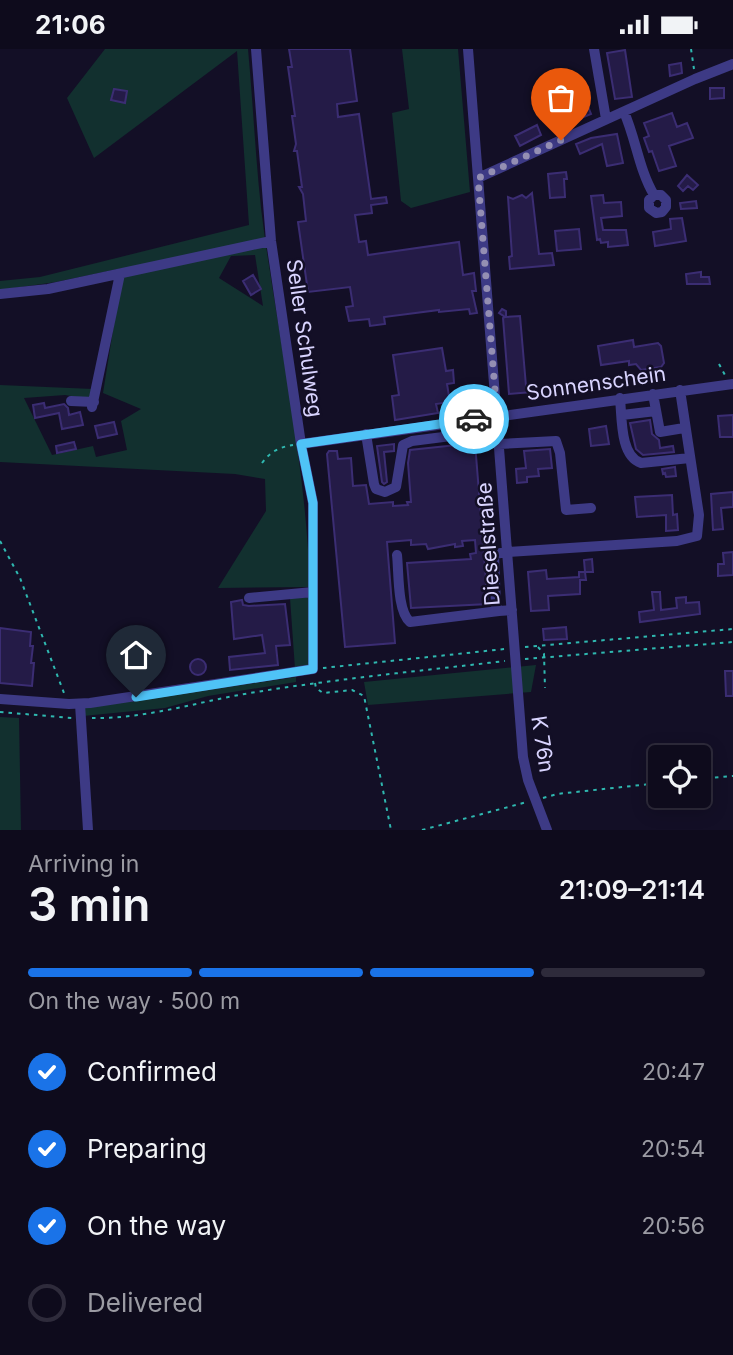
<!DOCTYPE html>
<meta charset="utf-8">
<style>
:root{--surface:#0e0b1c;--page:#171425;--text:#f1f3f6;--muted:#9b9ba3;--line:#2e2b3b;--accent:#1a73e8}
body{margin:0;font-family:Inter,sans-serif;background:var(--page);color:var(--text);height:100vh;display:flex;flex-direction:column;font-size:26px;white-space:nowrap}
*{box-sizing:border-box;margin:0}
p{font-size:23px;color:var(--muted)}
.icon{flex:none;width:38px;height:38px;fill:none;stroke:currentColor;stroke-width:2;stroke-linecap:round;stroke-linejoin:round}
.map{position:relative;height:781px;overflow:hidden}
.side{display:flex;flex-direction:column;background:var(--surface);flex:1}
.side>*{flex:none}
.fabs{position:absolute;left:648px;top:696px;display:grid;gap:14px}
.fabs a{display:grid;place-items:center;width:63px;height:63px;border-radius:7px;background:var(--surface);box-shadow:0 4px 18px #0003,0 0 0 2px var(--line);font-size:35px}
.pin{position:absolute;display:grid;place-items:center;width:60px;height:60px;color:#fff;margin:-72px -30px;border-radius:50% 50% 50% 0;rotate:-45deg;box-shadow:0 0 7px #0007}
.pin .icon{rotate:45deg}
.courier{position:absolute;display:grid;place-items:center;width:70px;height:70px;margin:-35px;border:5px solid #4fc3f7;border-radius:50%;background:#fff;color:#222;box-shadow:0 2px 9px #0007}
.headline em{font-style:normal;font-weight:600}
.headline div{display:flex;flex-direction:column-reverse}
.headline{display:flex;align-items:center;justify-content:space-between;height:119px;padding:0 28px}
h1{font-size:46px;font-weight:600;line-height:52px}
.bar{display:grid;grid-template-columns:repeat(4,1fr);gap:10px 7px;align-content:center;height:84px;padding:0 28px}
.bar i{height:9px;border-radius:5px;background:var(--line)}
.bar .selected{background:var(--accent)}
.bar p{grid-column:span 4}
ol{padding:0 28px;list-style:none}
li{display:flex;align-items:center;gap:21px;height:77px}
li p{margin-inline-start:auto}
li .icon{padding:7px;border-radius:50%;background:var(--accent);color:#fff;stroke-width:4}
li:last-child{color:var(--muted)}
li i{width:38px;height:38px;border:4px solid var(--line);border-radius:50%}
.status{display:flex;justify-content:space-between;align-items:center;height:49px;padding:0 35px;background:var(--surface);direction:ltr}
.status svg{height:19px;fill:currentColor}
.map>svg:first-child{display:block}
</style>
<div class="status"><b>21:06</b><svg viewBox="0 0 49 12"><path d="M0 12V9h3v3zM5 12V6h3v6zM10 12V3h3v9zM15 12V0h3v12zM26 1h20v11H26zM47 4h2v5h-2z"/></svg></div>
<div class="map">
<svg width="733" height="781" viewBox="0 0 733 781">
<rect width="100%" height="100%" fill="#130f26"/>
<path fill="#12302f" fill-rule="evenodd" d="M105,0H248C254,63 256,128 265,190C282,306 306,421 310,538L218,539L266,462L265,430L235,425L0,413V336L93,340L90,350L65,346L24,349L52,406L93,397L96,408L127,401L121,372L141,360L103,344L123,219L56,233L0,241V232L40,228L249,176L237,2L94,109L67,49ZM255,206L263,257L219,229L231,207Z
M402,0H458L470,143L411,159L401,152L392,64L409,60Z
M310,548L309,617L295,620L290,549Z
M536,616L531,643L368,656L364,633Z
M296,628V633L208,647L165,659L83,667L84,659Z
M0,668L19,669L21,781H0Z"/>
<path fill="#241b47" stroke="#3b2d73" stroke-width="2" d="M289,0H350L357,52L337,55L338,68L359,65L371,150L386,148L387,154L371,156L372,164L355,166L359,193L366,192L368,206L459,193L463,226L474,224L476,242H472L477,264L470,265L469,260L439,263V261L384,268L385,275L370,277L369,270L349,272L346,258L353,257L350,238L308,243L298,173L306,172L303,145L299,138H302L297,102H294L296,95L292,67H295L288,18H292Z
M625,1L632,48L615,50L607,4Z
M681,14L682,24L670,27L669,16Z
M710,39H724V49L710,50Z
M114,40L127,42L125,54L111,51Z
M584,47L591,65L553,81L546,65Z
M672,64L677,78L687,74L693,89L669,97L676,117L659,122L652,102L649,103L644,89L649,87L644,74Z
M537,76L541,86L520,97L515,87Z
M617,85L623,114L607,117L602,95L580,105L576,95L591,89Z
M566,123L567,130H564L565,148L550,149L548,125Z
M687,126L698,136L693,141L688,137L683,142L678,137Z
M532,144L539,205L552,204L554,216L510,220L509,208L512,207L508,148L513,150L522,146L526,149Z
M603,146L604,154L621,153L622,167L601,169L603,181H626L628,196L608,198V193L601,194L600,190L597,191L591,147Z
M696,152L697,159L681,160L680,154Z
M682,169L686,192L655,197L653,183L671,180L670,170Z
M579,180L581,200L557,202L555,182Z
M701,223V228H709L710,235H687L686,225Z
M253,226L261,240L251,246L243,232Z
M502,260L506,262V268L520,267L526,337H532V343L509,345L503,269L505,268L499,264Z
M633,291L634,298L658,294L661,297L664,314L661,318L641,321L636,315L629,316V312L601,316L598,297Z
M442,299L446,322L453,321L454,334L447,335L450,353L436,355L438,364L395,371L392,347L399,346L393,306Z
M44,354L45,359L64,355L68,359L69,366L80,363L83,376L62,380L59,364L35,369L33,356Z
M733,366V388H720L718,367Z
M650,371L652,385L659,391L660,399L673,397L674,403L643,406L636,400L630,374Z
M114,373L117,385L98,389L95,377Z
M606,377L609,395L591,397L589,380Z
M74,393L76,400L57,404L56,397Z
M475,394L488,555L411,559L407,514L471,510L470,505L476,504L475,491L462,492L463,497L455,498V495L428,500L426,495L411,496V491L387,493L395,594L345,598L327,405L329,402H337L338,410L351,409L353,437L366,436L369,455L393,453V457L408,456L407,453H411L408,414L410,401Z
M394,395V402L384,403L387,433L384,435L382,433L377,397Z
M550,400L552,419L538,420L539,427L527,428V433L517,434L516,420L526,419L524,402Z
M675,418L676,427L666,428L665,424L663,425L662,420Z
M733,443V458L721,459L723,480L713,481L711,445Z
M672,446L673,466L677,465L678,481L666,482V466L637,468L635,448Z
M733,503V526L718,527V515H724L723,504Z
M592,510L593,523H585L586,531H580V545L548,547L549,561L531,562L528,523L546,521L547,530L579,528V523H585L584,511Z
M652,543H660L661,561L677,559L676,549L686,548V554L699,553L700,565L640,573L639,563L654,561Z
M242,551L243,556L249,557L285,555L290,596L276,597L278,616L230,621L229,608L265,604L262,586L234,590L231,553Z
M566,578L567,590L544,591L543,580Z
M0,579L31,583L30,597H33L31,614H34L32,637L0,634Z
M190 618a8 8 0 1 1 16 0a8 8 0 1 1-16 0Z
M725,622H733V647H726Z"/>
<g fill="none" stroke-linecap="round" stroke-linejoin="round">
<path stroke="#2fb8b0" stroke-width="2" stroke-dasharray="3.5 5" stroke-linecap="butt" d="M691,0L694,20
M719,315L726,328
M262,414C270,403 279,398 293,396
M0,492L20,529L64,644
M525,598L733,580
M538,598L544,605L545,639
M525,610L733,593
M323,619L505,600
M315,634L316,639L323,644L352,641L364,647L391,781
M0,663L72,669
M92,669C145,670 197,653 250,644C335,630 420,622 505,612
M698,730L733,727
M543,749L557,745L660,734
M422,781L527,753"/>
<path stroke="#3d3a85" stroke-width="10" d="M468,0L523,708L528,731L547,781
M594,0L606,70
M624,63C636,90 639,121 654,146L649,151V159L656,164L662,163L666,158V151L661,146H654
M478,129L695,30L733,15
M0,245L48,240L271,192
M653,345L660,383L684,379
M620,349C622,369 620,407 641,414L690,409
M71,352L94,353
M92,358L120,225
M622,366L656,362
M366,385L374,435L376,440L385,443L396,438L403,396L412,392L451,387L449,374
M301,395L733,335
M499,395L556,392L560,404L566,461L591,459
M397,506C399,523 397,562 410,573L499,562
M249,549L313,543
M512,561L499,562L496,557L494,505L508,503L677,492L697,487L699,466L680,341
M0,650L69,655L90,654L313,620V454L301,395L271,192L256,0
M80,655L88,781"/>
</g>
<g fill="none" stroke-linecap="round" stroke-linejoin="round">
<path stroke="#948fb3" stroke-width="7" stroke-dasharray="0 12.6" d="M474,370L497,367L478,129L561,91"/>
<path stroke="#4fc3f7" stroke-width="9" d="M136,648L313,620V454L301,395L474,370"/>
</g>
<g text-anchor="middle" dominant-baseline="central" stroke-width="5" stroke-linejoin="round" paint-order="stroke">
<g font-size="21" fill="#d9d4ff" stroke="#130f26">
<text transform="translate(305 289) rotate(82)">Seller Schulweg</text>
<text transform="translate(596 334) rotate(-8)">Sonnenschein</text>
<text transform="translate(488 495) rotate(-94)">Dieselstraße</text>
<text transform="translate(543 695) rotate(81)">K 76n</text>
</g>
</g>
</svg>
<div class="fabs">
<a><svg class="icon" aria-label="locate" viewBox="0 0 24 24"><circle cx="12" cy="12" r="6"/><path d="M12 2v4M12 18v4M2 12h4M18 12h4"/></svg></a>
</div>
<div class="pin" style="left:561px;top:91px;background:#ea580c"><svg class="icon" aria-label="bag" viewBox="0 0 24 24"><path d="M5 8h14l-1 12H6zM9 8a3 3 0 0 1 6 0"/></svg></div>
<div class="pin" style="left:136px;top:648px;background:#1f2937"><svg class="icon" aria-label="home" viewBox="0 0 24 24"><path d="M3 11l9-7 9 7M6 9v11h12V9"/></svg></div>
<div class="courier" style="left:474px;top:370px"><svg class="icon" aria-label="car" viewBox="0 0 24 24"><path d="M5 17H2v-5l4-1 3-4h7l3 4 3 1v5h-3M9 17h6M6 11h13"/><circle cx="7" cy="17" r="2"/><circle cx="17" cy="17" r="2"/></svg></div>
</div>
<section class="side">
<div class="headline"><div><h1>3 min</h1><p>Arriving in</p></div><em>21:09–21:14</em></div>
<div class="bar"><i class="selected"></i><i class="selected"></i><i class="selected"></i><i></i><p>On the way · 500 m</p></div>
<ol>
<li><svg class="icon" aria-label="check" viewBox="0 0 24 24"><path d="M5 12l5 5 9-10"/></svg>Confirmed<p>20:47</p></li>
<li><svg class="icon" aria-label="check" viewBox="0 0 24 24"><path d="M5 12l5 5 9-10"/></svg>Preparing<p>20:54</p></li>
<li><svg class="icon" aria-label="check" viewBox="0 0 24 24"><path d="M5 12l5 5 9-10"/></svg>On the way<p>20:56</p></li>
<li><i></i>Delivered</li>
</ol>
</section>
